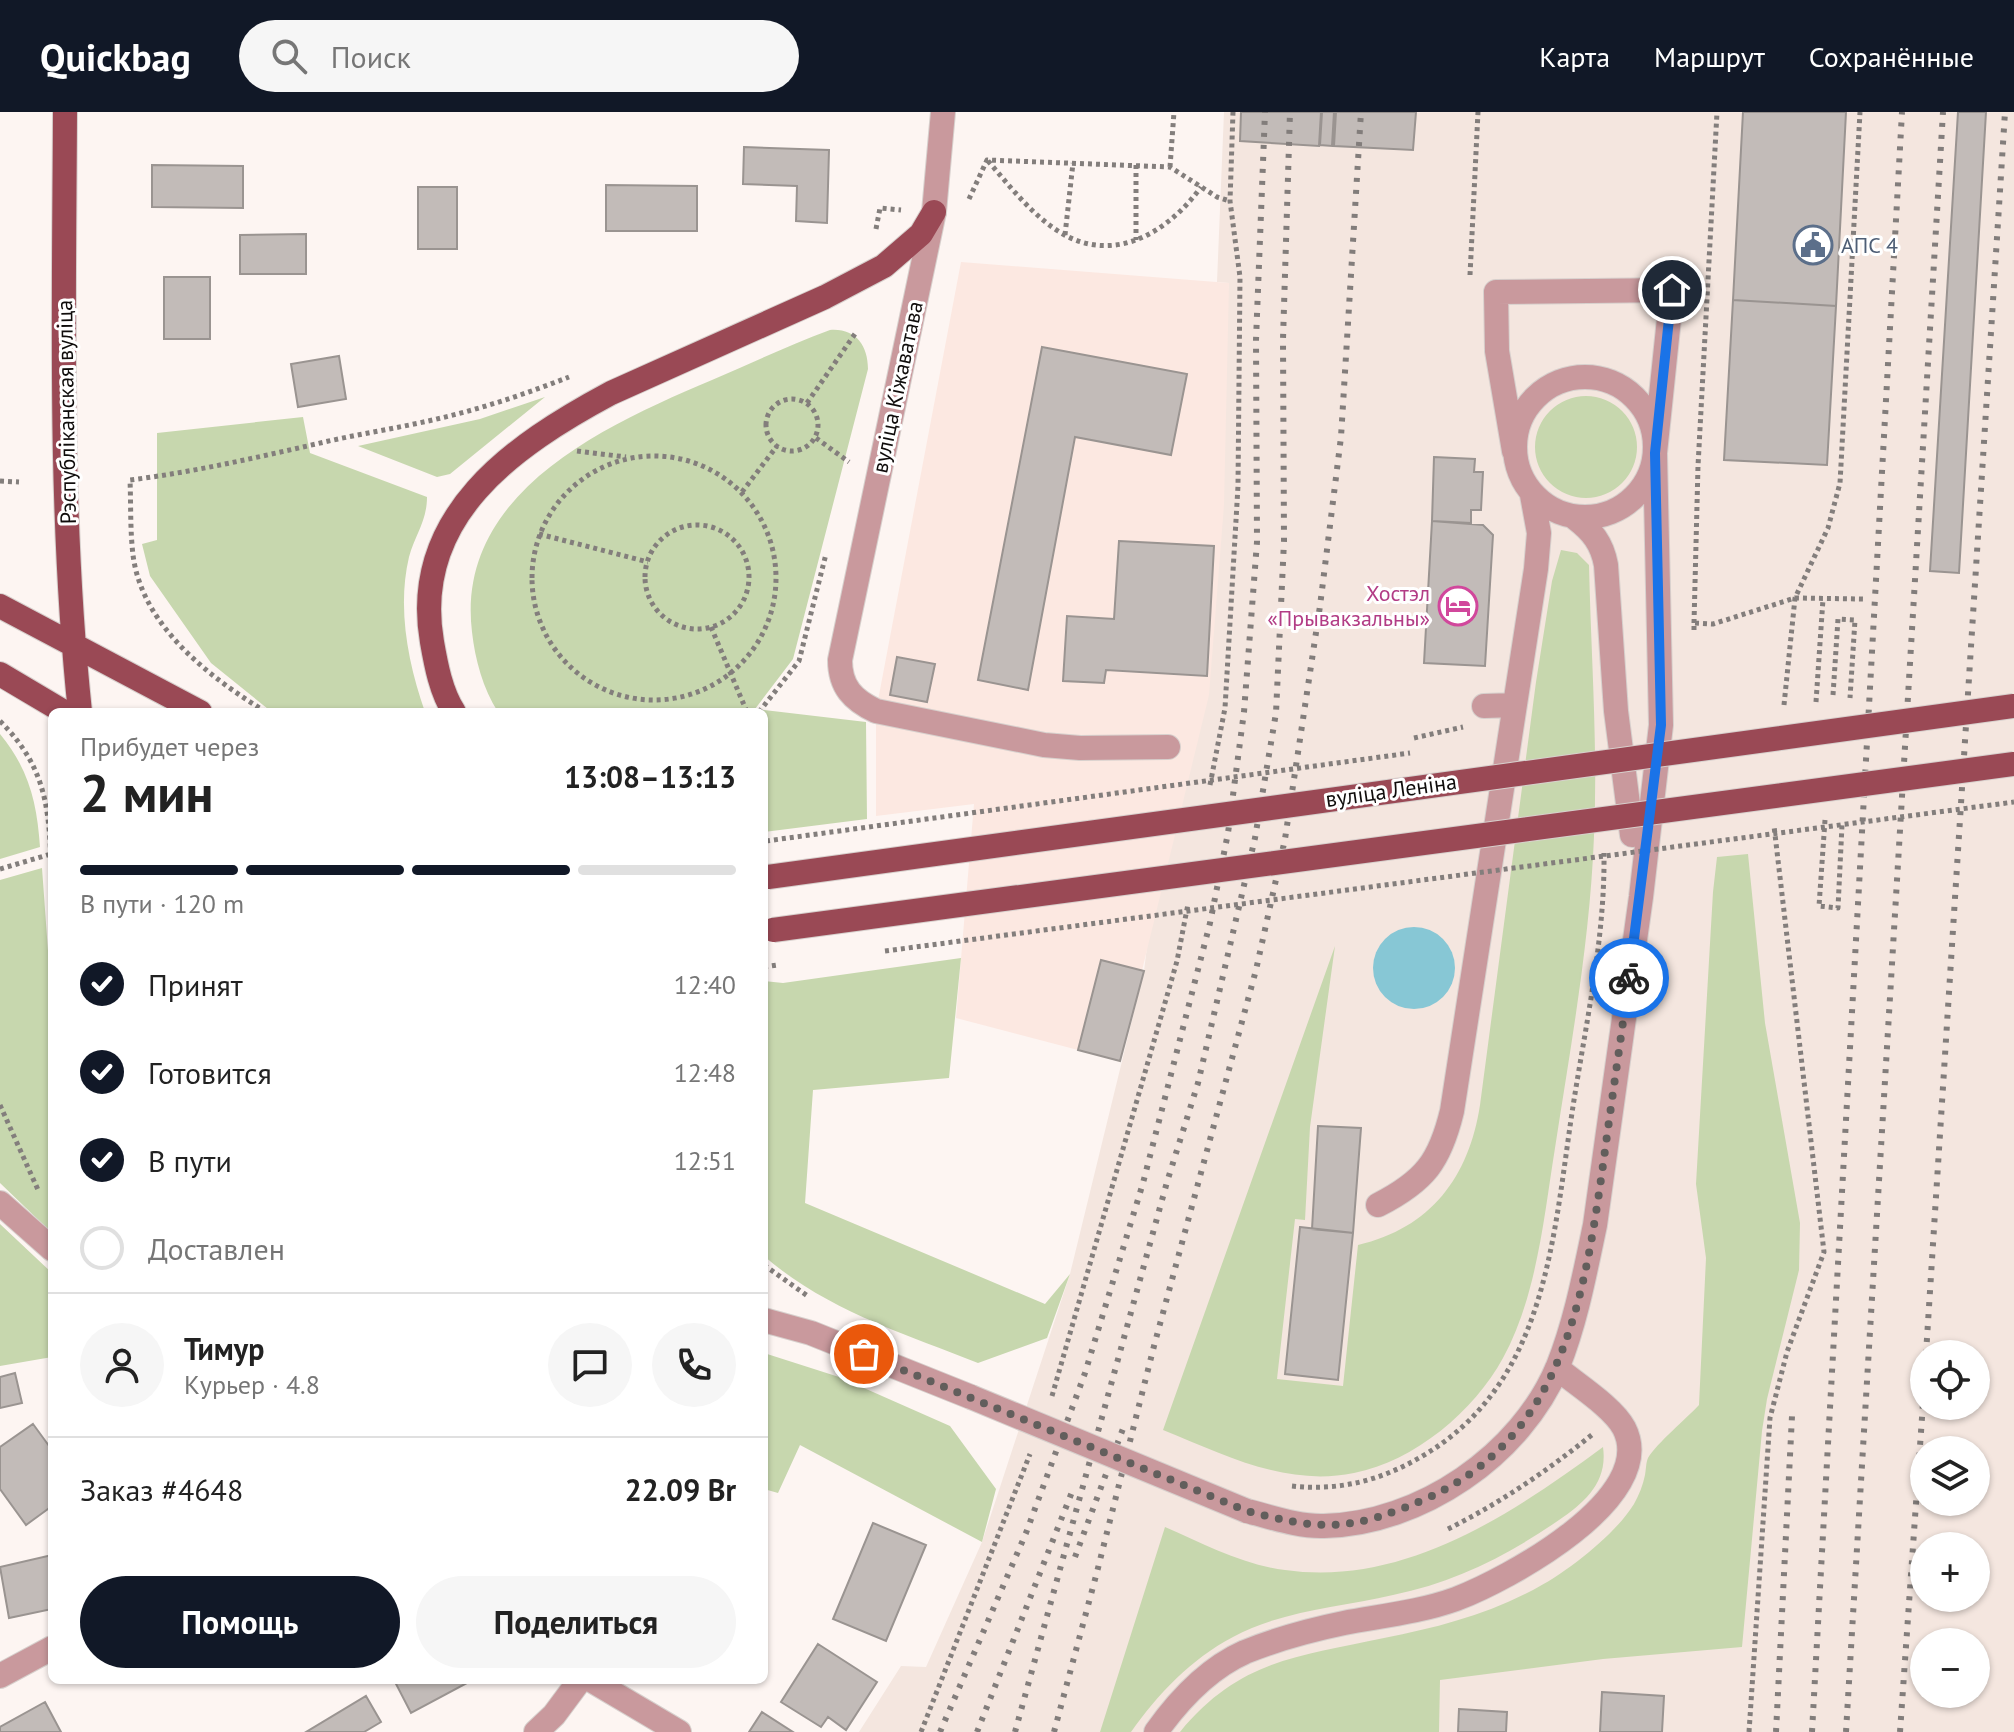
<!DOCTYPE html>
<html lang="ru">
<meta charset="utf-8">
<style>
:root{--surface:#fff;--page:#f6f6f6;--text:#222;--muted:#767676;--line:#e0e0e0;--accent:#111827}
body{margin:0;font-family:"PT Sans",sans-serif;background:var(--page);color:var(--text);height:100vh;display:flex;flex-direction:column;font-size:30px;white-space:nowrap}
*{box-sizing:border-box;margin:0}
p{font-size:26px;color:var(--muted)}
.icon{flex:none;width:44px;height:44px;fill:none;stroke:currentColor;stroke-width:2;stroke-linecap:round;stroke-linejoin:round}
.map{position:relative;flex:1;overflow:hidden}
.side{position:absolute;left:48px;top:596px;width:720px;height:976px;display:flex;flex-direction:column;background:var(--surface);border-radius:12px;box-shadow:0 2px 6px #0004}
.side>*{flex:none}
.buttons{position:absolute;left:1910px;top:1228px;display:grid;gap:16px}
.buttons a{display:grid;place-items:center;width:80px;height:80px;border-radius:50%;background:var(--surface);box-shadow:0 2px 6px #0004;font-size:40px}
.pin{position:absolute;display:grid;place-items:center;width:68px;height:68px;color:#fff;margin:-34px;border:4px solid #fff;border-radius:50%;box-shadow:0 2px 8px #0007}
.courier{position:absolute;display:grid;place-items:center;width:80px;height:80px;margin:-40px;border:6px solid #1a73e8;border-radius:50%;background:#fff;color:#222;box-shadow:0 2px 10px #0007}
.head em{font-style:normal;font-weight:800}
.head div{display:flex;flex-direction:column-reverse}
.head{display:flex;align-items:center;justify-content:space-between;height:136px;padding:0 32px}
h1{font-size:52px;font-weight:800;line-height:60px}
.bar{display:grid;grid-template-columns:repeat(4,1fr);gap:12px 8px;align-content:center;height:96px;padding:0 32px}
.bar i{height:10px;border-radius:6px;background:var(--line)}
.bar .active{background:var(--accent)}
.bar p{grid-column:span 4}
.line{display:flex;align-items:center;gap:20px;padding:0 32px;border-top:2px solid var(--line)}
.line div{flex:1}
.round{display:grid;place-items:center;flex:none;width:84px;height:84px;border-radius:42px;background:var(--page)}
ol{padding:0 32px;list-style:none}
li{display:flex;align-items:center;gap:24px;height:88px}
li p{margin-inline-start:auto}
li .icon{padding:8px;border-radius:50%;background:var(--accent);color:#fff;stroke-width:4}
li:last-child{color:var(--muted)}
li i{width:44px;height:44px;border:4px solid var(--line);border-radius:50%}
.primary-button{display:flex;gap:16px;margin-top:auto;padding:16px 32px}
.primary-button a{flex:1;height:92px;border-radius:48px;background:var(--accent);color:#fff;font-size:32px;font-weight:800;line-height:92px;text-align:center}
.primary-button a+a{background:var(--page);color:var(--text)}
header{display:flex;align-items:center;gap:48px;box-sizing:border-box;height:112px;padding:0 40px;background:var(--accent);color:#fff}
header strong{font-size:38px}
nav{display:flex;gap:44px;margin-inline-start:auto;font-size:28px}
.search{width:560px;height:72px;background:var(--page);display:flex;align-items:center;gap:20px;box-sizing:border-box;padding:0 28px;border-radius:44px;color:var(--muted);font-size:30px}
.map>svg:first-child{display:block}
</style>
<header>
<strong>Quickbag</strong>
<div class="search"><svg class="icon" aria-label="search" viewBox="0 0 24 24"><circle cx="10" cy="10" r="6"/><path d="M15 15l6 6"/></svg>Поиск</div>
<nav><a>Карта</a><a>Маршрут</a><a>Сохранённые</a></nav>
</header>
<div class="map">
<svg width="2014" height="1620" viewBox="0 0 2014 1620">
<rect width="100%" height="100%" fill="#fdf5f2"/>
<path fill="#f4e6df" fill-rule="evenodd" d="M1224,0H2014V1620H859L901,1554L926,1555L982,1430L1070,1162L1144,859L1229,171L1217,170ZM1924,1242H1976V1294H1924ZM1924,1338H1976V1390H1924ZM1924,1434H1976V1486H1924ZM1924,1530H1976V1582H1924Z"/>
<path fill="#fce8e1" d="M961,150L1229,171L1224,393L1209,583L1120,949L956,906L974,692L876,704V599Z"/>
<path fill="#c7d7ae" d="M830,218C855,216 868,233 868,257L793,547L755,597L866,610L867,707L764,720V600H498C483,577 475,547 472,520C455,380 606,313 712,268C751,251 790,233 830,218Z
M1535 335a51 51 0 1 1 102 0a51 51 0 1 1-102 0Z
M545,285L450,362L437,365L358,334L480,307Z
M303,305L310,341L427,385C427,409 415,423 409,445C397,496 408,551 425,600H274L268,597L211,551L150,464L142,432L157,428V321Z
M1561,438L1577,441L1589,453C1591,543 1598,634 1594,724C1590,829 1571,932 1555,1036C1544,1104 1537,1184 1503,1246C1474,1299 1415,1349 1354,1361C1286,1375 1225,1343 1163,1318L1335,834L1310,1015L1305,1108L1295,1107L1277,1267L1343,1274L1358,1133C1431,1116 1469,1065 1480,993L1536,570L1552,469Z
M0,622C29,657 37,691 40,735L0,747Z
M1748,742L1765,911L1800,1111L1799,1158L1767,1287L1762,1319L1742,1535L1603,1547L1440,1568L1439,1620H1180C1239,1548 1299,1544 1384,1526C1436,1516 1486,1503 1533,1478C1566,1461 1615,1423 1634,1392C1639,1383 1643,1373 1645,1363C1646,1358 1646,1350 1648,1346C1657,1331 1686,1307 1699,1293L1706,1146L1696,1072L1713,780L1717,745Z
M42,756L52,894V1121L0,1071V768Z
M961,846L949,966L813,978L805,1091L1045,1192L1070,1162L1047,1226L978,1251C903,1221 826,1198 764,1144V869L783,871Z
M0,1112L52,1161V1245L0,1254Z
M764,1241L839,1265L950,1314L996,1377L982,1430L800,1333L778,1381L764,1377Z
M1603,1335C1608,1370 1585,1390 1559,1408C1507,1444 1455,1470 1393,1483C1341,1495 1280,1499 1233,1525C1191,1547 1158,1582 1131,1620H1100L1165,1415C1204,1432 1243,1453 1285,1458C1404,1475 1512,1402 1603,1335Z"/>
<path fill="#87c7d5" d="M1373 856a41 41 0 1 1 82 0a41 41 0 1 1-82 0Z"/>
<path fill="#c2bbb8" stroke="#9a9491" stroke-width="2" d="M1241,0H1321L1319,34L1240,29Z
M1322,0H1334L1332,34L1320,33Z
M1336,0H1416L1413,38L1334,34Z
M1743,0H1846L1836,194L1733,188Z
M1958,0H1986L1959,461L1930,459Z
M744,35L829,38L827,111L796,109L797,74L743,72Z
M152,53L243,54V96L152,95Z
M606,73L697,74V119H606Z
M418,75H457V137H418Z
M306,122V162H240V123Z
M164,165H210V227H164Z
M1733,188L1836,194L1827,353L1724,348Z
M1042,235L1187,262L1171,343L1075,325L1028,578L978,568Z
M339,244L346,287L298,295L291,252Z
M1434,345L1475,347L1474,360H1483L1481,398H1471V411L1432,409Z
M1432,409L1483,413L1493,423L1485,554L1424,551Z
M1119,429L1214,434L1207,564L1106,558L1104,571L1063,569L1067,504L1114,507Z
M897,545L935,552L927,590L890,583Z
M1101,848L1144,859L1120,949L1078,938Z
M1318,1014L1361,1016L1353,1121L1312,1117Z
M1300,1115L1353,1121L1338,1268L1285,1262Z
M15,1261L22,1291L0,1296V1265Z
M33,1312L52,1338V1394L26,1413L0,1377V1335Z
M873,1411L926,1433L886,1529L833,1507Z
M52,1443V1497L9,1506L0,1455Z
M818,1532L877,1570L846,1618L828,1605L821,1615L781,1590Z
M394,1568H466L467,1571L411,1601Z
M1602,1580L1664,1584L1662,1620H1600Z
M366,1584L381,1610L364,1620H306Z
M45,1590L61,1620H0V1615Z
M1459,1597L1507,1600L1506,1620H1458Z
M762,1600L793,1620H749Z"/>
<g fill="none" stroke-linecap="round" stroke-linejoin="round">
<defs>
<path id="minor" d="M943,0L934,100L840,548C840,575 853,588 876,599L1044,633L1080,636L1168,635
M1515 335a70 70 0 1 1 140 0a70 70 0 1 1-140 0Z
M1575,406C1592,419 1602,431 1606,453L1616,599L1632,723
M1484,594L1515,593
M0,1091L52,1137
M1378,1093C1425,1069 1440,1049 1452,999L1536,457L1539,421L1532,383
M764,1208L811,1221L971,1285
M1247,1399C1271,1405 1299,1415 1324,1414C1420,1412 1521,1343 1558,1254C1576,1209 1585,1160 1595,1113L1641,785L1661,613L1655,341L1672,178L1496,180L1497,239L1514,339
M0,1564L52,1536
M591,1568L679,1620
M536,1620L554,1603L580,1568
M1156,1620C1178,1589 1209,1556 1245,1540C1277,1527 1310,1518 1344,1511C1381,1504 1420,1500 1456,1487C1506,1468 1660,1386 1624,1316C1613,1295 1576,1272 1557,1256"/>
<path id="major" d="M65,0C64,200 59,401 80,600
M0,494L200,600
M0,562L64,600
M454,600C441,580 436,553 432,530C410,404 514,333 611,281L825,185L884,154L921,122L934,100"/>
</defs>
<use href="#minor" stroke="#d7d0cd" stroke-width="26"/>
<use href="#major" stroke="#d7d0cd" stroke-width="26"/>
<path stroke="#837e7c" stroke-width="5" stroke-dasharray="4 4" stroke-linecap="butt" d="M988,49C1009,73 1030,101 1058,119C1112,154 1168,121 1201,75
M1136,53V128
M1170,55L1174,0
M969,87L987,48L1170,55L1217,85L1230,89
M876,117L880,96L901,98
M1065,123L1073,51
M1470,163L1478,0
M766 313a26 26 0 1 1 52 0a26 26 0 1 1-52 0Z
M807,291L857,219
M816,326L849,350
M577,339L626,345
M532 466a122 122 0 1 1 244 0a122 122 0 1 1-244 0Z
M0,369L19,370
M742,380L777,334
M645 465a52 52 0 1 1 104 0a52 52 0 1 1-104 0Z
M539,422L648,450
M1694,511L1698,354L1717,0
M711,515L747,600
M1694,518V511L1713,512L1795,486L1863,487
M1833,583L1838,507L1855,508L1850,586
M1816,590L1823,487
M1784,593L1795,486L1828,416L1840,371L1860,0
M266,600C209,565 142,514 133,443C130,418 131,392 130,368C194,360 254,346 316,332C357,322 400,316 441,306C484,296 528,281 569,265
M759,600L799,549L826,442
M0,609C52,661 49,707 52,776
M1414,626L1463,615
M1210,673L1225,596L1238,374L1240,165L1230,89L1233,0
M1825,708L1819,794L1838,796L1842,713
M0,757L51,742
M764,855L777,853
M0,993L39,1080
M764,1153L809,1185
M1052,1284L1177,849L1188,792
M1292,1374C1338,1379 1379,1369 1419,1346C1550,1272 1553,1120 1574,988C1587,906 1605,824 1604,741
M1448,1417C1500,1391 1547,1359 1593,1322
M921,1620L1030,1342
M1749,1620L1770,1306L1787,1240L1824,1140L1774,714"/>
<use href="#minor" stroke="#c9999d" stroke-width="24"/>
<use href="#major" stroke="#9a4955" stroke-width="24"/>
<path stroke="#827d7b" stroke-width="6" stroke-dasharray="4 8" stroke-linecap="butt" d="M1926,1242L2005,0
M1075,1445L1124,1314
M940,1620L1026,1421L1085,1261L1143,1071L1210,811L1228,721L1244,600L1257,430L1256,228L1265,0
M977,1620L1072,1380
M1015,1620L1167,1070L1198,971L1255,726L1276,601L1284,429L1283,227L1290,0
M1054,1620L1097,1460L1154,1234L1256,858L1285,727L1320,494L1341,325L1361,0
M1776,1620L1792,1304
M1812,1620L1902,0
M1846,1620L1943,0
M1900,1620L1924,1277"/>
<defs>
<path id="minor-bridge" d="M971,1285L1247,1399"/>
<path id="major-bridge" d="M768,765L2014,594
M773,818L2014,652"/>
</defs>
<use href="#minor-bridge" stroke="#d7d0cd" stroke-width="26" stroke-linecap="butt"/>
<use href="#major-bridge" stroke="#d7d0cd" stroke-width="26" stroke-linecap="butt"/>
<path stroke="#837e7c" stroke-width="5" stroke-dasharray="4 4" stroke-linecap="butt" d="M766,729L1410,641
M885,839L2014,690"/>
<use href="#minor-bridge" stroke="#c9999d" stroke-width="24"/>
<use href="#major-bridge" stroke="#9a4955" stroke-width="24"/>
</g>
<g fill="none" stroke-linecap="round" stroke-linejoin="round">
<path stroke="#625e5c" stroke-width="8" stroke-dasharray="0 14.4" d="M864,1242L1247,1399C1321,1419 1352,1419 1423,1388C1565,1327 1585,1181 1604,1046C1612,986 1621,926 1629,866"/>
<path stroke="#1a73e8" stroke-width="10" d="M1629,866L1661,613L1655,341L1672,178"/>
</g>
<defs>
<symbol id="civic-ring" viewBox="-11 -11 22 22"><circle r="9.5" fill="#fff" stroke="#5c6f8a" stroke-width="1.5"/><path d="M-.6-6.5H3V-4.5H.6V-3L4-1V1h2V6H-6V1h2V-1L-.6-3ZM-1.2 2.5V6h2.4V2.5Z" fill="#5c6f8a"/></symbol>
<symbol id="hotel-ring" viewBox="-11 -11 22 22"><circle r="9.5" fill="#fff" stroke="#d1479c" stroke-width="1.5"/><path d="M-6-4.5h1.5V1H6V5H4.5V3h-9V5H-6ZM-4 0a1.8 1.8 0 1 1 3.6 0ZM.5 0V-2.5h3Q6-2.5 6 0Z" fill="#d1479c"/></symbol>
</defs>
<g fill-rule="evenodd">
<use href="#civic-ring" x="1791" y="111" width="44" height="44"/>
<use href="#hotel-ring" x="1436" y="472" width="44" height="44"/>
</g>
<g text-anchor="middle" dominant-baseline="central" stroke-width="6" stroke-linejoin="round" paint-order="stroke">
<g font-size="22" fill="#4e5e75" stroke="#fff" text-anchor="start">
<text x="1841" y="133">АПС 4</text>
</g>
<g font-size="22" fill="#0f0c0b" stroke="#fff">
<text transform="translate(897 275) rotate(-78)">вуліца Кіжаватава</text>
<text transform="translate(66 300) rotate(-91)">Рэспубліканская вуліца</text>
<text transform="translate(1391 678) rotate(-8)">вуліца Леніна</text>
</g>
<g font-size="22" fill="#b23c85" stroke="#fff" text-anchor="end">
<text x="1430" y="481">Хостэл<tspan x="1430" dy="25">«Прывакзальны»</tspan></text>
</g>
</g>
</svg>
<div class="buttons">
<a><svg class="icon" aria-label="locate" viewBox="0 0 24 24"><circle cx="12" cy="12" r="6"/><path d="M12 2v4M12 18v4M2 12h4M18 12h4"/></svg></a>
<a><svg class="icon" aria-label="layers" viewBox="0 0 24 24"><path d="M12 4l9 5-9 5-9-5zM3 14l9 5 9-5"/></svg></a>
<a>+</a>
<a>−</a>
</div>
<div class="pin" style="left:864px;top:1242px;background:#ea580c"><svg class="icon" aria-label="bag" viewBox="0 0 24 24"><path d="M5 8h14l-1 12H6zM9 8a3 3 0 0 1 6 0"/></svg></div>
<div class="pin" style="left:1672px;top:178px;background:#1f2937"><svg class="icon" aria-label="home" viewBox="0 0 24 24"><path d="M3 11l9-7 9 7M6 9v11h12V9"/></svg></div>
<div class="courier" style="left:1629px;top:866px"><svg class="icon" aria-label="bike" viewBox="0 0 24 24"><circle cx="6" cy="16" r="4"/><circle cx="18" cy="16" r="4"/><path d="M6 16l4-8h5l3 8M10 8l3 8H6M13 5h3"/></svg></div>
<section class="side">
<div class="head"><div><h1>2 мин</h1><p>Прибудет через</p></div><em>13:08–13:13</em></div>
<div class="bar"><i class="active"></i><i class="active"></i><i class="active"></i><i></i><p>В пути · 120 m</p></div>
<ol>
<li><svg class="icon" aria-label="check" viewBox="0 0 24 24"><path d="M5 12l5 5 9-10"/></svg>Принят<p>12:40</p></li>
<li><svg class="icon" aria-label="check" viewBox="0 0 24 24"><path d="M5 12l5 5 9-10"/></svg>Готовится<p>12:48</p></li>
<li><svg class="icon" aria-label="check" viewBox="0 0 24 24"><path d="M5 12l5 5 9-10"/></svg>В пути<p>12:51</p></li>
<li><i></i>Доставлен</li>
</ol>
<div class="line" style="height:144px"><a class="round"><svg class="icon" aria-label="person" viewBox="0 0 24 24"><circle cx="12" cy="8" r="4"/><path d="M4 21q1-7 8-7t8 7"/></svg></a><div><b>Тимур</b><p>Курьер · 4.8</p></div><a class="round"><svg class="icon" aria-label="chat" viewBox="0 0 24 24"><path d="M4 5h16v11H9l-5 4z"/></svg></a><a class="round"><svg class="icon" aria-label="phone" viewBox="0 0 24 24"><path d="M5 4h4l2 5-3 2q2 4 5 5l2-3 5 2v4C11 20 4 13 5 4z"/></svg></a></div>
<div class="line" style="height:104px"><div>Заказ #4648</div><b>22.09 Br</b></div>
<div class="primary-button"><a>Помощь</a><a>Поделиться</a></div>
</section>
</div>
